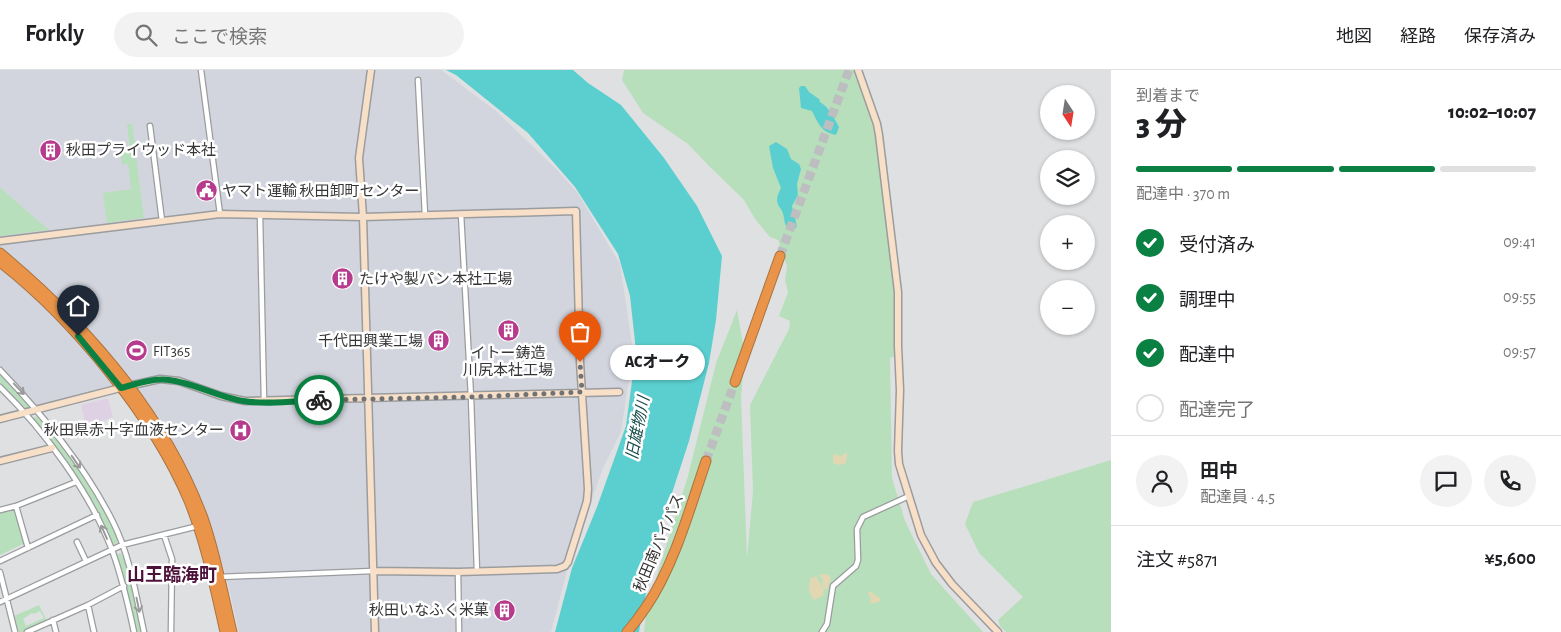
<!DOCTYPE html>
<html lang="ja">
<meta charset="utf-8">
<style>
:root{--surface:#fff;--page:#f2f2f2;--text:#202124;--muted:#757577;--line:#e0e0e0;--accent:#0b8043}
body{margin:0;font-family:"Alegreya Sans","Noto Sans JP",sans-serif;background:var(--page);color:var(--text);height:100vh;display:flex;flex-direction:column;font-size:19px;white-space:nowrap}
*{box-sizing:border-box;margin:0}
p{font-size:16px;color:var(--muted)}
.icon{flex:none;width:28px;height:28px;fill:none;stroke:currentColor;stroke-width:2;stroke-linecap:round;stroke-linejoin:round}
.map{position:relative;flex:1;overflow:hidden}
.panel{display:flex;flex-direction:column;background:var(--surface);width:450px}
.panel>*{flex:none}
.needle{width:32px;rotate:168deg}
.controls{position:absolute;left:1040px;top:15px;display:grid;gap:10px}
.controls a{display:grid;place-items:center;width:55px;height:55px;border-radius:50%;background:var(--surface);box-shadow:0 1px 4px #0004;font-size:25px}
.pin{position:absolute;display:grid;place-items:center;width:42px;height:42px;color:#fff;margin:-51px -21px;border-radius:50% 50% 50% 0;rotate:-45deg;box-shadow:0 0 5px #0007}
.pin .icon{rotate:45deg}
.courier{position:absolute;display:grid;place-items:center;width:50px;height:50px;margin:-25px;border:4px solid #0b8043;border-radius:50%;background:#fff;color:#222;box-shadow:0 1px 6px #0007}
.bubble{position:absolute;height:35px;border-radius:18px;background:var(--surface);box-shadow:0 1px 4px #0004;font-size:16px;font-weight:800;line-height:35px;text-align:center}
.summary em{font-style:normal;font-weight:800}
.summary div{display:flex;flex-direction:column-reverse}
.summary{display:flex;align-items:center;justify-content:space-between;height:85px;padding:0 25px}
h1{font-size:32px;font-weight:800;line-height:38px}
.bar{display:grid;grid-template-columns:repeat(4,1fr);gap:8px 5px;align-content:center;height:60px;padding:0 25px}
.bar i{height:6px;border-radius:4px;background:var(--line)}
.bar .current{background:var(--accent)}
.bar p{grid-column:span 4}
.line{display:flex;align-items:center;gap:12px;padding:0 25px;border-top:1px solid var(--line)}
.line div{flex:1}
.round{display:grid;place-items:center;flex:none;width:52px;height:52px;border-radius:26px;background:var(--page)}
ol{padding:0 25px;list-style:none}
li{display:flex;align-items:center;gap:15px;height:55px}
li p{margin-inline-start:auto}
li .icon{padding:5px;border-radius:50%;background:var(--accent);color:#fff;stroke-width:4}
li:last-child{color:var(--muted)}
li i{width:28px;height:28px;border:2px solid var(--line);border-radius:50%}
header{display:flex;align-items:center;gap:30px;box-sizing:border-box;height:70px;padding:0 25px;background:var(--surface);border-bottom:1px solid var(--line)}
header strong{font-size:24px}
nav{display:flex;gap:28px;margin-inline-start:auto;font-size:18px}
.search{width:350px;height:45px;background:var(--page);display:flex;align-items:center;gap:12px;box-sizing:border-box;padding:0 18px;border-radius:28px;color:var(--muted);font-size:19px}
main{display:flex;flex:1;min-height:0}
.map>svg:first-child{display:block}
</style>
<header>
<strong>Forkly</strong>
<div class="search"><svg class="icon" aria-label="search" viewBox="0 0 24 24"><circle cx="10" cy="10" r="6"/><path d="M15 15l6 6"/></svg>ここで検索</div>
<nav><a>地図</a><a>経路</a><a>保存済み</a></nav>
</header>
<main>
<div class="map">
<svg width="1111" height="562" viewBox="0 0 1111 562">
<rect width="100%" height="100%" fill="#dfe0e2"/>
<path fill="#dfd1e4" d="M108,328L113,347L86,357L81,335Z"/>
<path fill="#d2d5de" d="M0,0H441L496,41L557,100L577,122L620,194L633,281L621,362L603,398L567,501L551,562H239L225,502L204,440L130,314L34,338L0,302Z"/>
<path fill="#b8dfbc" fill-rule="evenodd" d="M624,0H855L874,54L880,89L896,220L895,286L890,288L892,408L905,451L931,504L983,562H644L647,537L688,406L716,293L737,240L745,285L741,327L747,488L753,421L750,335L789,259L790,251L779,246L788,222L785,210L787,196L778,170L770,167L755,149L744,130L708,95L688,74L643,43L622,10Z
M127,54H132L144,148L107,153L103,123L131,119L128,94L122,95L120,82L130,81Z
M0,117L4,121L49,160L0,166Z
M0,303L30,335L31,338L28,340L24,337L0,312Z
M38,346C48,353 55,366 63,376C84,405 106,435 118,469L117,473L114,474L110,472L98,445L33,351V348Z
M1111,390V562H1006L1000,556L998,550L1023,527L979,483L965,454L973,432Z
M14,438L18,442L25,473L0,485V442Z
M120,483C131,492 139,546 143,562H136L126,516L116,489L117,485Z
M39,535L47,551L23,562H19L14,546ZM40,541L44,548L26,556L23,549L32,543L34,544Z"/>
<path fill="#e1d7b2" d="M846,382L847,384L846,393L839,395L833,393V384L841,386Z
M824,504L829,505L831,509L827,519H824L822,514L823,510L819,505Z
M816,506L824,520L823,526L814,530C808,523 808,515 811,508Z
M870,521L880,528L881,531L871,534L870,532L871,529L868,522Z"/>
<path fill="#5bcfcf" d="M446,0H573L588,13L621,35L664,88L697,136L722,186L716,250L709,293L689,371L654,478L639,562H555L572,498L597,437L626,356L636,281L630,226L618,184L575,117L528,63L456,5Z
M801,16H805L809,22L819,29L820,32C829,37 834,48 839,57L836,65C821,62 818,53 812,41L801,38L799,18Z
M776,72L787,79L791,89L799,94L801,99L797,114L798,125L792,136L797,156L795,159C782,160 786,149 782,141C780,137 777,135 777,130C777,126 779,122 781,118L773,98L769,76Z"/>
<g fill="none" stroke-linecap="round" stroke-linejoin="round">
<path stroke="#bdbec0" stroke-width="9" stroke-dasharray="9 4.5" stroke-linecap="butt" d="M780,186L849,0
M706,391L735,312"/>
<defs>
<path id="street" d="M201,0L220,144
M418,10L425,145
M150,56L162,151
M461,144L471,327L477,502
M260,146L264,331
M0,300C43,345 85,396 113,452C130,486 136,525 144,562
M0,317C44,360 90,422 112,480C122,507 128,534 134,562
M16,436L28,478
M0,440L16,436L76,412
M164,465L172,489L171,562
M77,472L86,491
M0,491L97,445
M0,502L15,562
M458,502L459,562
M219,507L373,501
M0,532L122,475L198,456
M88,535L94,562
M53,550L56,562
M27,562L88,535L124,516
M822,562L827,554L833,516L856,496L858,490L857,459L863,447L909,426"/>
<path id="secondary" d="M371,0L359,88L363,147L375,562
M858,0L877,54L879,65L898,222V276L900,320L898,381L899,394L921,465L936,493L952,514L998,562
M0,171L220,144L363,147L576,141L580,292L588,419L587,431L568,492L565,496L557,499L458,502L373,501
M0,349L128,316L160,309L179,311L221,326L245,331L619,322
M0,391L52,378"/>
<path id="highway" d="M0,183C85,254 164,343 203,448C216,485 223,524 232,562
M0,192C72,248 154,347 189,431C206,473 215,518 225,562
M735,312L780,186
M627,562C634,554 640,546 646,537C674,496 690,438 706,391"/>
</defs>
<use href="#street" stroke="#9b9c9e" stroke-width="7"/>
<use href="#secondary" stroke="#9b9c9e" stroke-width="9"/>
<use href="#highway" stroke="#aa7342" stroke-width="11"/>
<use href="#street" stroke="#fff" stroke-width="4.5"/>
<use href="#secondary" stroke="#f8dfc8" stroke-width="6"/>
<use href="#highway" stroke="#e99448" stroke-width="9"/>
</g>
<defs><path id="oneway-shaft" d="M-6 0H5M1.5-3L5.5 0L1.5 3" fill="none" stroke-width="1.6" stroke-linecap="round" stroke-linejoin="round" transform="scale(1.25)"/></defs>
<g stroke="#9a9a9b">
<use href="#oneway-shaft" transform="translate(19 319) rotate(46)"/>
<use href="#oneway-shaft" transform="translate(76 392) rotate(55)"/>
<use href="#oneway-shaft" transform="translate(104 462) rotate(-114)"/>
<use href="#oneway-shaft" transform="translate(138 535) rotate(78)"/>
</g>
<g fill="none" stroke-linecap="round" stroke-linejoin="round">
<path stroke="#717273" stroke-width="5" stroke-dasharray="0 9" d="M319,330L471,327L582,322L580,292"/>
<path stroke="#0b8043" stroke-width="6" d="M78,266L121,318C136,314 153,308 169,310C195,313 217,327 243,331C267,335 295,331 319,330"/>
</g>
<defs>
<symbol id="building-disc" viewBox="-11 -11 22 22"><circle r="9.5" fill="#b73b8c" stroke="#fff"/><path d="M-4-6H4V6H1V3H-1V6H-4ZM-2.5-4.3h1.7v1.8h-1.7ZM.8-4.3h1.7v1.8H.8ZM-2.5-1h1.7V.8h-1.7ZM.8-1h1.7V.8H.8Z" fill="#fff"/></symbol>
<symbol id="civic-disc" viewBox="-11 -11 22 22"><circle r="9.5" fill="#b73b8c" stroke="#fff"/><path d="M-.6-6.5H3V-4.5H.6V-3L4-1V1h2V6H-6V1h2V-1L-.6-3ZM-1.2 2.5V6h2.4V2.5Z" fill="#fff"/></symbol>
<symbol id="stadium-disc" viewBox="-11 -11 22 22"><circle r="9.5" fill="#b73b8c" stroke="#fff"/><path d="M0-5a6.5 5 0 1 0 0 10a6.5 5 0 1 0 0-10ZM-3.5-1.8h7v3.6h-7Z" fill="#fff"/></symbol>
<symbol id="hospital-disc" viewBox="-11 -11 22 22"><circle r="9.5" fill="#b73b8c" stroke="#fff"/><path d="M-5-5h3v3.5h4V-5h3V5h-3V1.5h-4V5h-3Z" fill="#fff"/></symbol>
</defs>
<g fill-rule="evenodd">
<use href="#building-disc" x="38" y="68" width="25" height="25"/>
<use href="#civic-disc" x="194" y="108" width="25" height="25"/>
<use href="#building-disc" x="330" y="196" width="25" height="25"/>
<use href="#building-disc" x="496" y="248" width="25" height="25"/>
<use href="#building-disc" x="426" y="258" width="25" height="25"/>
<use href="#stadium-disc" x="124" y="268" width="25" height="25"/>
<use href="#hospital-disc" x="228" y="348" width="25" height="25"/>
<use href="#building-disc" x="492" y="528" width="25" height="25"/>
</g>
<g text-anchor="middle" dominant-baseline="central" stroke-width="5" stroke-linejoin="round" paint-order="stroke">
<g font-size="15" fill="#363637" stroke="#fff" text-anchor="start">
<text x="66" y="80">秋田プライウッド本社</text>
<text x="222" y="121">ヤマト運輸 秋田卸町センター</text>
<text x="359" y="209">たけや製パン 本社工場</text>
<text x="423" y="271" text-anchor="end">千代田興業工場</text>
<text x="153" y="281">FIT365</text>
<text x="508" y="283" text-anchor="middle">イトー鋳造<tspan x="508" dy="17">川尻本社工場</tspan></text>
<text x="224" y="360" text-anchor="end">秋田県赤十字血液センター</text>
<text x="489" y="540" text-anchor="end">秋田いなふく米菓</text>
</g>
<g font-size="15" fill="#363637" stroke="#fff">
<text transform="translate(659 473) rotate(-67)">秋田南バイパス</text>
</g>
<g font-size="16" font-style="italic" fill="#1a4d4d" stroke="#fff">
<text transform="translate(638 358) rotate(-79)">旧雄物川</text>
</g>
<g font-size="18" font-weight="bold" fill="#4d1239" stroke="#fff">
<text x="172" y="506">山王臨海町</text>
</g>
</g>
</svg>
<div class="controls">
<a><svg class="needle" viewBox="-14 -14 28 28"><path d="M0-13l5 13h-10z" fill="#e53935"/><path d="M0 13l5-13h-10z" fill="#757577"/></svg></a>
<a><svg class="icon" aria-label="layers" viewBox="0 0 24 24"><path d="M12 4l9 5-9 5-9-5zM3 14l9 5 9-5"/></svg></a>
<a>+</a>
<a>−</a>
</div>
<div class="pin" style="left:580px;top:292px;background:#ea580c"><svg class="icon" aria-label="bag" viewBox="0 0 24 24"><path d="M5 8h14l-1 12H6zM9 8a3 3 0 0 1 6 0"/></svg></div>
<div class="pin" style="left:78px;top:266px;background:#1f2937"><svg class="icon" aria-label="home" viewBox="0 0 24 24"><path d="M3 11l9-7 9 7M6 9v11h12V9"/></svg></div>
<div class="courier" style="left:319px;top:330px"><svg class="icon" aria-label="bike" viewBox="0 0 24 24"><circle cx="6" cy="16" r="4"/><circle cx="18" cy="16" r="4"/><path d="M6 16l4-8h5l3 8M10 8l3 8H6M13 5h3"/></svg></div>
<div class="bubble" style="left:610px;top:275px;width:95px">ACオーク</div>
</div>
<section class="panel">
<div class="summary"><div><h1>3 分</h1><p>到着まで</p></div><em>10:02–10:07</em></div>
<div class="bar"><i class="current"></i><i class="current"></i><i class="current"></i><i></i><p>配達中 · 370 m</p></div>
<ol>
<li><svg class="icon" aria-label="check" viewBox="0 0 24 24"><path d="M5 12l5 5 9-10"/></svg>受付済み<p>09:41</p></li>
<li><svg class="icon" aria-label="check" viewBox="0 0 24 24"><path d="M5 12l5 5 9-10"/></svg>調理中<p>09:55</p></li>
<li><svg class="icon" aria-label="check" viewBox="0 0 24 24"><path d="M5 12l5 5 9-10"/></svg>配達中<p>09:57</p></li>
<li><i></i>配達完了</li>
</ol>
<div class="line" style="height:90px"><a class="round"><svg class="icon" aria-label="person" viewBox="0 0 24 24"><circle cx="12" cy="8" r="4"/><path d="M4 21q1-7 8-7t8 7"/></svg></a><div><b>田中</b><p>配達員 · 4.5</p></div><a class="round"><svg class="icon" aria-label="chat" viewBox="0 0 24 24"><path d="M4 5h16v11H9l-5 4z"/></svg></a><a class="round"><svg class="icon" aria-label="phone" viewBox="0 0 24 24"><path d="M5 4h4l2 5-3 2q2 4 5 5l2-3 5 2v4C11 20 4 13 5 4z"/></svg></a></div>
<div class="line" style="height:65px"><div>注文 #5871</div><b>¥5,600</b></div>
</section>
</main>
